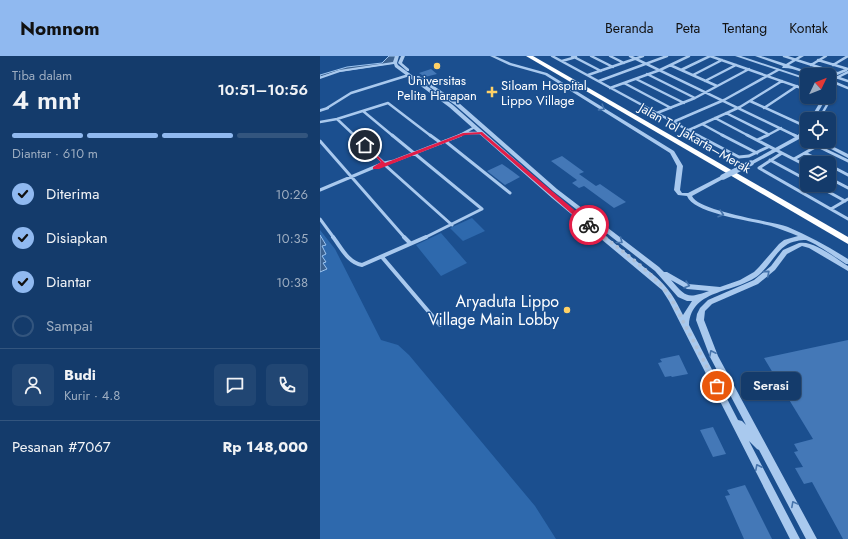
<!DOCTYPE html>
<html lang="id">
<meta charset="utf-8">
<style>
:root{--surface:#143b6b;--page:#214673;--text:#f1f3f6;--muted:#9dadc1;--line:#33557e;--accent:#90b9f0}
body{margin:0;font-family:Jost,sans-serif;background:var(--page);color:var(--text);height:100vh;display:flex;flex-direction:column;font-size:15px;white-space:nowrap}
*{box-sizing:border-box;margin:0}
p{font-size:13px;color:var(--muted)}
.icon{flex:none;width:22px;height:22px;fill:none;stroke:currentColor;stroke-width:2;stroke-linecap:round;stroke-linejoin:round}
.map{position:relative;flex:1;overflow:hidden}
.drawer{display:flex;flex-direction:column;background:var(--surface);width:320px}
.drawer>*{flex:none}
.needle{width:26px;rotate:47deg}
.buttons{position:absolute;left:480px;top:12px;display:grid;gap:8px}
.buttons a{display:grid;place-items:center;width:36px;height:36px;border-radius:6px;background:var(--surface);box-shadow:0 1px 3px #0004,0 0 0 1px var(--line);font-size:20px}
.pin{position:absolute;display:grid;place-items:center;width:34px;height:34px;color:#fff;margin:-17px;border:2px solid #fff;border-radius:50%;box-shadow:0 1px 4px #0007}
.courier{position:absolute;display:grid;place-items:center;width:40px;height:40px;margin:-20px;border:3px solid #e11d48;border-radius:50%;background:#fff;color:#222;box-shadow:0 1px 5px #0007}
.bubble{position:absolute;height:28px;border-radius:6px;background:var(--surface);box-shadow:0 1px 3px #0004,0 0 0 1px var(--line);font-size:13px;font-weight:600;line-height:28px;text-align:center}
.headline em{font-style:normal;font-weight:600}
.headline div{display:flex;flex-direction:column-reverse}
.headline{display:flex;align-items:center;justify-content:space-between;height:68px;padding:0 12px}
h1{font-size:26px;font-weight:600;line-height:30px}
.bar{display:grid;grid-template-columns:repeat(4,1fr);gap:6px 4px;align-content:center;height:48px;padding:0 12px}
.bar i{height:5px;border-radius:3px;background:var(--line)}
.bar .on{background:var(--accent)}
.bar p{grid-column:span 4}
.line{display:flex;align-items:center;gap:10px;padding:0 12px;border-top:1px solid var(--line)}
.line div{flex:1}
.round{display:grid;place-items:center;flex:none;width:42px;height:42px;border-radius:6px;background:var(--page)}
ol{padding:0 12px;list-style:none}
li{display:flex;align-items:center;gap:12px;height:44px}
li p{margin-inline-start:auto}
li .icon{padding:4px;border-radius:50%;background:var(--accent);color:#111;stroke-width:4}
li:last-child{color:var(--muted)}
li i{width:22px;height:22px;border:2px solid var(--line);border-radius:50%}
header{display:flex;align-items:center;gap:24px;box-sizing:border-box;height:56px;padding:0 20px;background:var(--accent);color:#111}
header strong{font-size:19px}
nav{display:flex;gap:22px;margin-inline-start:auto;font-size:14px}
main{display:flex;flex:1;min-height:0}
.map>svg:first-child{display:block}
</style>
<header>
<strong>Nomnom</strong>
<nav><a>Beranda</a><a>Peta</a><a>Tentang</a><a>Kontak</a></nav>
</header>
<main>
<section class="drawer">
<div class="headline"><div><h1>4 mnt</h1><p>Tiba dalam</p></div><em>10:51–10:56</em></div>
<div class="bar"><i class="on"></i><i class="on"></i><i class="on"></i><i></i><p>Diantar · 610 m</p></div>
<ol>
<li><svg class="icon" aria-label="check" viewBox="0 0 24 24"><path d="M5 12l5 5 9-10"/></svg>Diterima<p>10:26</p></li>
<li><svg class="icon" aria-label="check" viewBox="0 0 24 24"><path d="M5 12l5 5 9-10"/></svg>Disiapkan<p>10:35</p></li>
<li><svg class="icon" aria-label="check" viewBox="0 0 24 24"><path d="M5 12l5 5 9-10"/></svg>Diantar<p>10:38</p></li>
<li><i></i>Sampai</li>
</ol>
<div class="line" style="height:72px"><a class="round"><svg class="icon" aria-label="person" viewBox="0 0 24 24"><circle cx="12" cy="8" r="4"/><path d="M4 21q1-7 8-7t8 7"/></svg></a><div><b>Budi</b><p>Kurir · 4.8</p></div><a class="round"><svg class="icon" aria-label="chat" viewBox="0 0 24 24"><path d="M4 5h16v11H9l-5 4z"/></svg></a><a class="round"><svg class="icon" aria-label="phone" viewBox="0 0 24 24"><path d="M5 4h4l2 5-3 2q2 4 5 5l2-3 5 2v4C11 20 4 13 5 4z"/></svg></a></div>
<div class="line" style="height:52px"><div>Pesanan #7067</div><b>Rp 148,000</b></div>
</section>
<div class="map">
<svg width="528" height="483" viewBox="0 0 528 483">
<rect width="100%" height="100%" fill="#1b4f8f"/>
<path fill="#2e69ad" d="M152,162L165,175L143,185L130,172Z
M0,174L15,193L61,284L78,289L89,299L215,450L236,483H0Z
M121,177L147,207L121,220L96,189Z"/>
<path fill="#3c6290" stroke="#9cc4f0" d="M69,0H77L74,7L16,16L0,21V19L27,11L62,7Z
M0,179L6,189L2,190L6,198L2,200L6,206L3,207L7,213L0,216Z"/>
<path fill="#4478b7" d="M111,13L117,18L105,21L99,17Z
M242,100L264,116L259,118L276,130L280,128L306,146L294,152L264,130L259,132L252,127L257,124L231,105Z
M182,108L192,115L200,121L185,129L167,115Z
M528,284V483H523L492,426L484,428L475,412L483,411L474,396L478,395L474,388L493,383L465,337L471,336L465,326L459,327L444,302Z
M359,299L368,318L352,321L351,320L345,321L338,307L342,306L340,303Z
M393,371L406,398L393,401L380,374Z
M425,429L452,483H424L405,440L410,439L407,434Z"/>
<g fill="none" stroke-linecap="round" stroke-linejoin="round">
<path stroke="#a9c9ee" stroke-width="2.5" d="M232,0L379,80
M252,0L281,15
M271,0L293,11
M290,0L304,7
M310,0L476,80
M390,0L487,34
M464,0L517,17
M498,4L528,13
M242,5L256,1
M350,9L397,30
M491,9L506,0
M513,9L528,0
M361,14L390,0
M327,18L375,42
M268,19L323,0
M373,19L402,4
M509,21L526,14
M516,21L528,25
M316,23L364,47
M279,25L347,0
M385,25L416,9
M511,25L528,32
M304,27L351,52
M290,32L340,14L369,0
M430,45L487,71
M7,52L31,37L89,19
M444,52L477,30
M43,55L73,80
M337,57L375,42L429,13
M406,57L448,78
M395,62L429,80
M17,63L35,80
M499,63L511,42L510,29L512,24L528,16
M0,66L17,63L68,47L111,80
M353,66L404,44L458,14
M382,68L404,80
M369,74L420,51L462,25
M148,77H161
M138,80L155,71
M446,80L461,72"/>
<path stroke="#a9c9ee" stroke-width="3" d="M34,79L64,107
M72,79L162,153L104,182
M110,79L121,87
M377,79L419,101L429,100L448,91
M402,79L437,97
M427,79L487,110
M474,79L487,85
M437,84L448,79
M0,85L85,182
M125,85L190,137
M487,85L528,105
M462,97L439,112L528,163
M485,97L505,107
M474,103L497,90
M450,104L487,124
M509,109L528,119
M66,110L132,169
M509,122L528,132
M496,129L525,145
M0,134L64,107L74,105L141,79
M511,153L528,143
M0,163L14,182"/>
<path stroke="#a9c9ee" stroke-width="4" d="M13,181C21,191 28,207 42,209L106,181
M84,181L90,187
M62,201L120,269"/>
<path fill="#a9c9ee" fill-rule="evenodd" d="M75,0H79L77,7L78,9L133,49L236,140L335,220C349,232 355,243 363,259L372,245H367L358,241L335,215L233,135L135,49L97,22V20H99L139,47L237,133L339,211L344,216H347L368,228L400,231L420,224L434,216L439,211L459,188L464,184L478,180C469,176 460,173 451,170C433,165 374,158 367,140L358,139L354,134L357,110L350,97L225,19L189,9L170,0H175L191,7L227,17L354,95L363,110L360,134L362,137H368L401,120H405V122L372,140C378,155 450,165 468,171C489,180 509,191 528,203V208H526C515,201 497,188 486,184C483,184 479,184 477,185C460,187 453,206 441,217C419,238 371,231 369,269L418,364L422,365L426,369L390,301L376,264L377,258L380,252L388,244L434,224L451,210L463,194L479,187C494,184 515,202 528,210V215L489,192L482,190L467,198L455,214L438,228L392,248L385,255L384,264L398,300L497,483H486L439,394L437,393L429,385L480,483H470L349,245L342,234L232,142L129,51L75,11L74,8L20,16L0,23V21L19,14L73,6ZM351,224L367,233L389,235C367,243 366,241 351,224Z
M81,0H85L82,7L89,13V15H87L78,7Z
M415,0H421L487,22V24Z
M435,0H441L466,8L479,0H484L469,9L498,19C485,19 474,11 462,12L463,10Z
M503,41H507L494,63H490Z
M7,51L9,52V53L0,56V53Z
M485,71H487V75L481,82L433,108L431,109L428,107L477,80Z
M496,85H502L528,98V102Z"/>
<path fill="#fff" fill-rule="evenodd" d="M206,0H213L528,181V188Z"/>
<path stroke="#a9c9ee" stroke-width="5.5" d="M403,121L431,107"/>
</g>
<defs><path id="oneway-chevron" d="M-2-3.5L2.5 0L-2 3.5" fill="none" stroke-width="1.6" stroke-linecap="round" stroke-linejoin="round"/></defs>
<g stroke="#4674ac">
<use href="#oneway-chevron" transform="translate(282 52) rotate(32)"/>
<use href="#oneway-chevron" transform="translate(401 158) rotate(17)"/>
<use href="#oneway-chevron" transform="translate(300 185) rotate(38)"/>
<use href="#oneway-chevron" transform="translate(447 217) rotate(-40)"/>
<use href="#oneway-chevron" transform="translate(367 229) rotate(16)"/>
<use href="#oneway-chevron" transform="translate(392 297) rotate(-116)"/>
<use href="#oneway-chevron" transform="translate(438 411) rotate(-117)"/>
<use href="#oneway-chevron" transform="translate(474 448) rotate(-118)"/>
</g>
<path fill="#e11d48" d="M162,76L271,168V171H267L160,78L145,79L59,113H53V111L61,106L43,89L46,88L65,107L143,77Z"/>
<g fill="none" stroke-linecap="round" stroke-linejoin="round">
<path stroke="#afc1d8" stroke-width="4" stroke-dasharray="0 7.2" d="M269,169C294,190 336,217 352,244L397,330"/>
</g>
<g fill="#ffd166" stroke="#1b4f8f" stroke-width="1.5">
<circle cx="117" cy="10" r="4"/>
<path d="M170 30h4v4h4v4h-4v4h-4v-4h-4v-4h4z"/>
<circle cx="247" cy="254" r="4"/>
</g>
<g text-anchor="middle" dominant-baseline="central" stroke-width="3" stroke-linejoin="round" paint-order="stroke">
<g font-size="13" fill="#fff" stroke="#1b4f8f">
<text x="117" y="24">Universitas<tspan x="117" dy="15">Pelita Harapan</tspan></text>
<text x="181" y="29" text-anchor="start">Siloam Hospital<tspan x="181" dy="15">Lippo Village</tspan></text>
</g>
<g font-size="13" fill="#fff" stroke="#1b4f8f">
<text transform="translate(375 82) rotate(30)">Jalan Tol Jakarta–Merak</text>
</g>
<g font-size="16" fill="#fff" stroke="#1b4f8f" text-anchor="end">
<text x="239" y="245">Aryaduta Lippo<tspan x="239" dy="18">Village Main Lobby</tspan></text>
</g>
</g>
</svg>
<div class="buttons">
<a><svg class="needle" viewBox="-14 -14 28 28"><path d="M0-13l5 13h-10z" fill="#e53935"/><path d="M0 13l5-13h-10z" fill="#9dadc1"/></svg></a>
<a><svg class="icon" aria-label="locate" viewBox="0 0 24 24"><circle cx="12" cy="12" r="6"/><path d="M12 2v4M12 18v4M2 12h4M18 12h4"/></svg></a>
<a><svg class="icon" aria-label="layers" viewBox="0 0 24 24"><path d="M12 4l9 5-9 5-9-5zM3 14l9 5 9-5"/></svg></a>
</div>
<div class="pin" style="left:397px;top:330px;background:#ea580c"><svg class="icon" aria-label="bag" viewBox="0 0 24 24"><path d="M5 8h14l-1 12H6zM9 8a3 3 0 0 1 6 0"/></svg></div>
<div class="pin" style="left:45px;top:89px;background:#1f2937"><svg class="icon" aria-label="home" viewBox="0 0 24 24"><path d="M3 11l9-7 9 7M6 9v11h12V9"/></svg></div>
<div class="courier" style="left:269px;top:169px"><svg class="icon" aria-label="bike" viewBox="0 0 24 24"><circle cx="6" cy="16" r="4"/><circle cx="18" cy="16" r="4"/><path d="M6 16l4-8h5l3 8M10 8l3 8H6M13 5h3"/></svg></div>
<div class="bubble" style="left:421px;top:316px;width:60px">Serasi</div>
</div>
</main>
